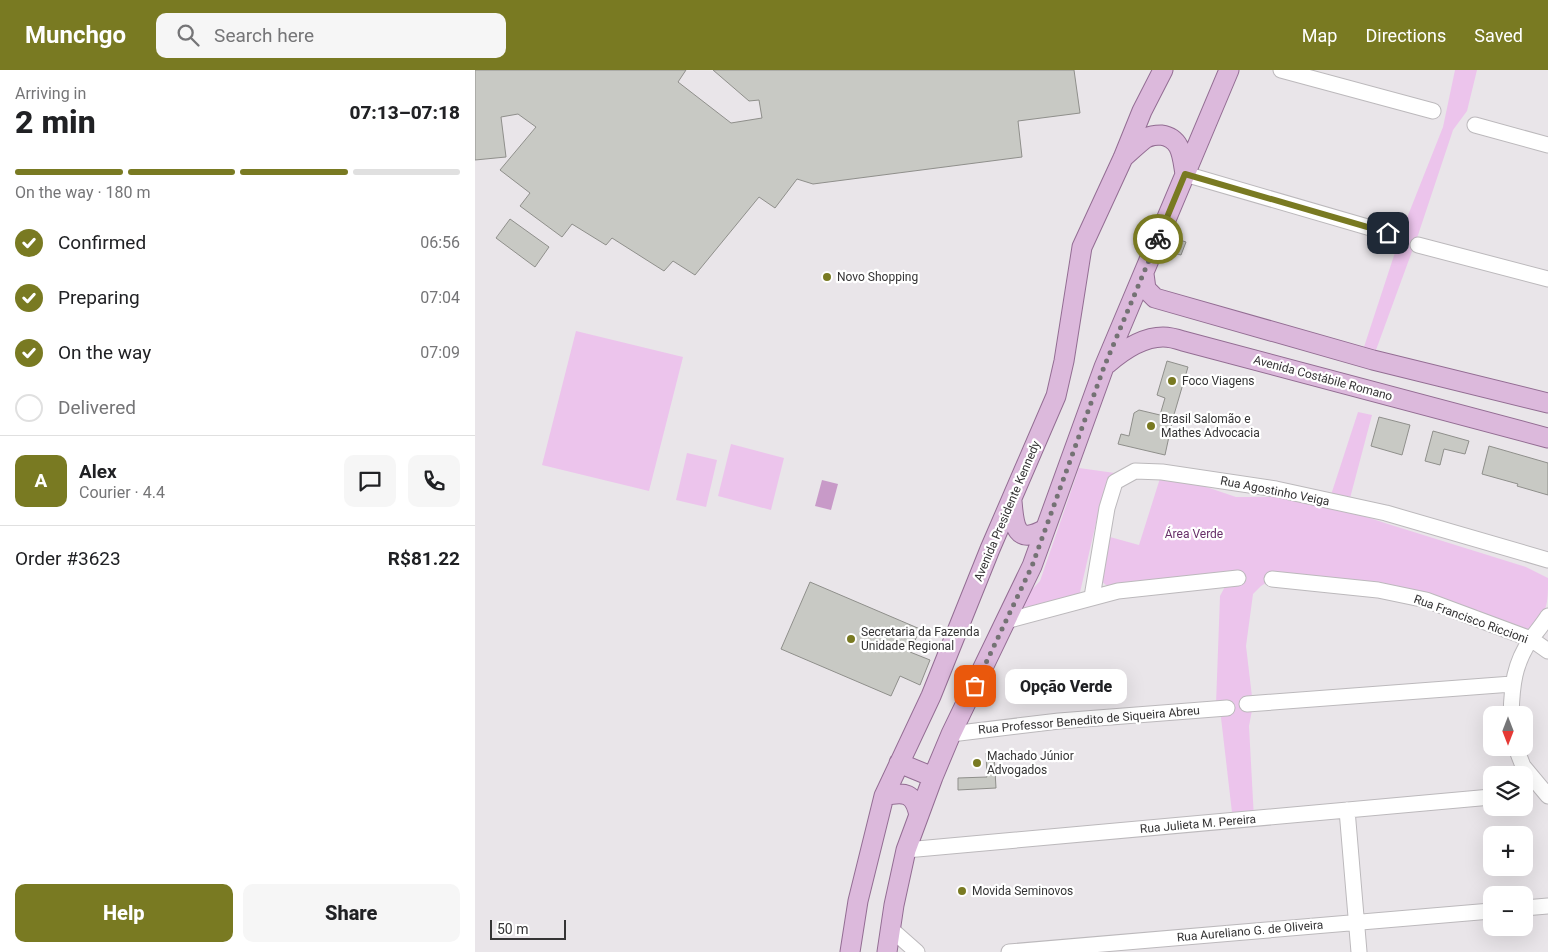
<!DOCTYPE html>
<meta charset="utf-8">
<style>
:root{--surface:#fff;--page:#f6f6f6;--text:#202124;--muted:#757577;--line:#e0e0e0;--accent:#797a22}
body{margin:0;font-family:Roboto,sans-serif;background:var(--page);color:var(--text);height:100vh;display:flex;flex-direction:column;font-size:19px;white-space:nowrap}
*{box-sizing:border-box;margin:0}
p{font-size:16px;color:var(--muted)}
.icon{flex:none;width:28px;height:28px;fill:none;stroke:currentColor;stroke-width:2;stroke-linecap:round;stroke-linejoin:round}
.map{position:relative;flex:1;overflow:hidden}
.panel{display:flex;flex-direction:column;background:var(--surface);width:475px}
.panel>*{flex:none}
.needle{width:32px;rotate:180deg}
.fabs{position:absolute;left:1008px;top:636px;display:grid;gap:10px}
.fabs a{display:grid;place-items:center;width:50px;height:50px;border-radius:10px;background:var(--surface);box-shadow:0 5px 20px #0002;font-size:25px}
.scale{position:absolute;left:15px;bottom:12px;width:76px;box-sizing:border-box;padding-left:5px;border:2px solid #353435;border-top:0;font-size:14px;line-height:18px;white-space:nowrap;color:#353435;-webkit-text-stroke:4px #fff;paint-order:stroke}
.pin{position:absolute;display:grid;place-items:center;width:42px;height:42px;color:#fff;margin:-21px;border-radius:10px;box-shadow:0 2px 8px #0006}
.courier{position:absolute;display:grid;place-items:center;width:50px;height:50px;margin:-25px;border:4px solid #797a22;border-radius:50%;background:#fff;color:#222;box-shadow:0 1px 6px #0007}
.bubble{position:absolute;height:35px;border-radius:10px;background:var(--surface);box-shadow:0 5px 20px #0002;font-size:16px;font-weight:800;line-height:35px;text-align:center}
.summary em{font-style:normal;font-weight:800}
.summary div{display:flex;flex-direction:column-reverse}
.summary{display:flex;align-items:center;justify-content:space-between;height:85px;padding:0 15px}
h1{font-size:32px;font-weight:800;line-height:38px}
.bar{display:grid;grid-template-columns:repeat(4,1fr);gap:8px 5px;align-content:center;height:60px;padding:0 15px}
.bar i{height:6px;border-radius:4px;background:var(--line)}
.bar .on{background:var(--accent)}
.bar p{grid-column:span 4}
.line{display:flex;align-items:center;gap:12px;padding:0 15px;border-top:1px solid var(--line)}
.line div{flex:1}
.round{display:grid;place-items:center;flex:none;width:52px;height:52px;border-radius:10px;background:var(--page)}
ol{padding:0 15px;list-style:none}
li{display:flex;align-items:center;gap:15px;height:55px}
li p{margin-inline-start:auto}
li .icon{padding:5px;border-radius:50%;background:var(--accent);color:#fff;stroke-width:4}
li:last-child{color:var(--muted)}
li i{width:28px;height:28px;border:2px solid var(--line);border-radius:50%}
.primary-button{display:flex;gap:10px;margin-top:auto;padding:10px 15px}
.primary-button a{flex:1;height:58px;border-radius:10px;background:var(--accent);color:#fff;font-size:20px;font-weight:800;line-height:58px;text-align:center}
.primary-button a+a{background:var(--page);color:var(--text)}
header{display:flex;align-items:center;gap:30px;box-sizing:border-box;height:70px;padding:0 25px;background:var(--accent);color:#fff}
header strong{font-size:24px}
nav{display:flex;gap:28px;margin-inline-start:auto;font-size:18px}
.search{width:350px;height:45px;background:var(--page);display:flex;align-items:center;gap:12px;box-sizing:border-box;padding:0 18px;border-radius:10px;color:var(--muted);font-size:19px}
main{display:flex;flex:1;min-height:0}
.map>svg:first-child{display:block}
</style>
<header>
<strong>Munchgo</strong>
<div class="search"><svg class="icon" aria-label="search" viewBox="0 0 24 24"><circle cx="10" cy="10" r="6"/><path d="M15 15l6 6"/></svg>Search here</div>
<nav><a>Map</a><a>Directions</a><a>Saved</a></nav>
</header>
<main>
<section class="panel">
<div class="summary"><div><h1>2 min</h1><p>Arriving in</p></div><em>07:13–07:18</em></div>
<div class="bar"><i class="on"></i><i class="on"></i><i class="on"></i><i></i><p>On the way · 180 m</p></div>
<ol>
<li><svg class="icon" aria-label="check" viewBox="0 0 24 24"><path d="M5 12l5 5 9-10"/></svg>Confirmed<p>06:56</p></li>
<li><svg class="icon" aria-label="check" viewBox="0 0 24 24"><path d="M5 12l5 5 9-10"/></svg>Preparing<p>07:04</p></li>
<li><svg class="icon" aria-label="check" viewBox="0 0 24 24"><path d="M5 12l5 5 9-10"/></svg>On the way<p>07:09</p></li>
<li><i></i>Delivered</li>
</ol>
<div class="line" style="height:90px"><b class="round" style="background:var(--accent);color:#fff">A</b><div><b>Alex</b><p>Courier · 4.4</p></div><a class="round"><svg class="icon" aria-label="chat" viewBox="0 0 24 24"><path d="M4 5h16v11H9l-5 4z"/></svg></a><a class="round"><svg class="icon" aria-label="phone" viewBox="0 0 24 24"><path d="M5 4h4l2 5-3 2q2 4 5 5l2-3 5 2v4C11 20 4 13 5 4z"/></svg></a></div>
<div class="line" style="height:65px"><div>Order #3623</div><b>R$81.22</b></div>
<div class="primary-button"><a>Help</a><a>Share</a></div>
</section>
<div class="map">
<svg width="1073" height="882" viewBox="0 0 1073 882">
<rect width="100%" height="100%" fill="#e9e5e9"/>
<path fill="#ecc4ec" d="M980,0H1002L992,41L978,60L943,165L901,280L889,277L928,158L968,57Z
M101,261L208,287L174,421L67,395Z
M883,342L897,345L874,432L855,428Z
M256,374L309,388L296,440L243,426Z
M212,383L242,390L231,437L201,430Z
M604,398L647,404L624,440L603,531L548,540L550,527L565,511Z
M687,402L761,427H831L913,454L1051,497L1073,508C1073,535 1073,546 1050,561L960,533L797,509L786,516L778,524L771,576L778,635L774,656L779,749L758,751L745,639L741,634L745,526L755,507L638,521L625,510L635,467L664,475Z"/>
<path fill="#c89ac8" d="M347,410L363,414L356,440L340,436Z"/>
<path fill="#c8c9c4" stroke="#8f8f8b" d="M0,0H211L203,12L256,53L287,48L284,30L274,31L238,0H599L605,43L543,51L547,87L338,114L322,109L300,138L284,127L220,205L198,191L189,201L137,168L131,175L97,154L87,167L45,136L55,123L25,100L61,57L43,44L26,47L31,87L0,90Z
M35,149L74,177L60,197L21,168Z
M699,168L711,172L706,185L694,182Z
M692,291L713,297L698,348L690,385L643,374L646,364L654,366L659,343L664,340L685,345L690,328L682,325Z
M904,347L935,355L927,385L896,376Z
M958,361L994,371L990,384L969,379L965,395L950,391Z
M1014,376L1073,393V425L1042,416L1043,414L1007,404Z
M335,512L445,559L435,582L455,590L445,615L425,606L416,626L306,579Z
M511,683H519L521,718L483,720V708L512,707Z"/>
<g fill="none" stroke-linecap="round" stroke-linejoin="round">
<defs>
<path id="minor" d="M806,0L958,41
M1000,55L1073,75
M710,104L913,163
M943,175L1073,209
M797,509L903,520L951,530L1056,569L1073,581
M617,527L632,438L640,412L660,401L687,402L801,419L911,443L1073,490
M531,551L643,521L763,508
M772,634L1037,614
M1036,645C1037,615 1039,594 1056,569C1062,561 1068,554 1073,546
M476,664L584,651L752,638
M1041,678L1048,696L1073,726
M872,740L884,882
M431,780L1016,727
M1049,838L1073,836
M416,859L442,882
M534,882L1016,841"/>
<path id="major" d="M650,86C657,80 664,73 671,68C675,66 681,65 686,65C707,68 707,87 710,104
M669,204L671,219L680,228L898,290L1073,333
M632,294C647,281 667,267 688,267C694,267 702,269 708,271L1073,368
M537,431C539,455 540,476 570,459
M424,693L458,707
M409,726C430,721 439,723 444,745
M375,882L383,831L409,726L456,626L515,479L581,326L589,291L607,177L648,88L667,41L688,0
M412,882L419,835L431,780L458,707L476,664L557,496L629,297L754,0"/>
</defs>
<use href="#minor" stroke="#bcb9bc" stroke-width="17"/>
<use href="#major" stroke="#936d93" stroke-width="21"/>
<use href="#minor" stroke="#fff" stroke-width="15"/>
<use href="#major" stroke="#dcb9dc" stroke-width="19"/>
</g>
<g fill="none" stroke-linecap="round" stroke-linejoin="round">
<path stroke="#747274" stroke-width="5" stroke-dasharray="0 9" d="M500,616L557,496L629,297L683,169"/>
<path stroke="#797a22" stroke-width="6" d="M683,169L710,104L913,163"/>
</g>
<g fill="#797a22" stroke="#fff" stroke-width="2">
<circle cx="352" cy="207" r="5"/>
<circle cx="697" cy="311" r="5"/>
<circle cx="676" cy="356" r="5"/>
<circle cx="376" cy="569" r="5"/>
<circle cx="502" cy="693" r="5"/>
<circle cx="487" cy="821" r="5"/>
</g>
<g text-anchor="middle" dominant-baseline="central" stroke-width="4.5" stroke-linejoin="round" paint-order="stroke">
<g font-size="12" fill="#353435" stroke="#fff" text-anchor="start">
<text x="362" y="207">Novo Shopping</text>
<text x="707" y="311">Foco Viagens</text>
<text x="686" y="349">Brasil Salomão e<tspan x="686" dy="14">Mathes Advocacia</tspan></text>
<text x="386" y="562">Secretaria da Fazenda<tspan x="386" dy="14">Unidade Regional</tspan></text>
<text x="512" y="686">Machado Júnior<tspan x="512" dy="14">Advogados</tspan></text>
<text x="497" y="821">Movida Seminovos</text>
</g>
<g font-size="12" fill="#353435" stroke="#fff">
<text transform="translate(848 308) rotate(15)">Avenida Costábile Romano</text>
<text transform="translate(800 421) rotate(11)">Rua Agostinho Veiga</text>
<text transform="translate(532 441) rotate(-67)">Avenida Presidente Kennedy</text>
<text transform="translate(996 549) rotate(20)">Rua Francisco Riccioni</text>
<text transform="translate(614 650) rotate(-5)">Rua Professor Benedito de Siqueira Abreu</text>
<text transform="translate(723 754) rotate(-5)">Rua Julieta M. Pereira</text>
<text transform="translate(775 861) rotate(-5)">Rua Aureliano G. de Oliveira</text>
</g>
<g font-size="12" fill="#662e67" stroke="#fff">
<text x="719" y="464">Área Verde</text>
</g>
</g>
</svg>
<div class="fabs">
<a><svg class="needle" viewBox="-14 -14 28 28"><path d="M0-13l5 13h-10z" fill="#e53935"/><path d="M0 13l5-13h-10z" fill="#757577"/></svg></a>
<a><svg class="icon" aria-label="layers" viewBox="0 0 24 24"><path d="M12 4l9 5-9 5-9-5zM3 14l9 5 9-5"/></svg></a>
<a>+</a>
<a>−</a>
</div>
<div class="scale">50 m</div>
<div class="pin" style="left:500px;top:616px;background:#ea580c"><svg class="icon" aria-label="bag" viewBox="0 0 24 24"><path d="M5 8h14l-1 12H6zM9 8a3 3 0 0 1 6 0"/></svg></div>
<div class="pin" style="left:913px;top:163px;background:#1f2937"><svg class="icon" aria-label="home" viewBox="0 0 24 24"><path d="M3 11l9-7 9 7M6 9v11h12V9"/></svg></div>
<div class="courier" style="left:683px;top:169px"><svg class="icon" aria-label="bike" viewBox="0 0 24 24"><circle cx="6" cy="16" r="4"/><circle cx="18" cy="16" r="4"/><path d="M6 16l4-8h5l3 8M10 8l3 8H6M13 5h3"/></svg></div>
<div class="bubble" style="left:530px;top:599px;width:122px">Opção Verde</div>
</div>
</main>
